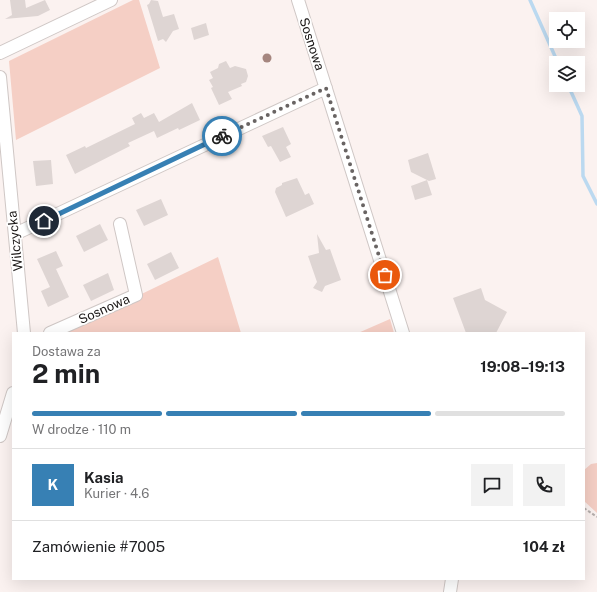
<!DOCTYPE html>
<html lang="pl">
<meta charset="utf-8">
<style>
:root{--surface:#fff;--page:#f2f2f2;--text:#202124;--muted:#757577;--line:#e0e0e0;--accent:#3780b4}
body{margin:0;font-family:"Public Sans",sans-serif;background:var(--page);color:var(--text);height:100vh;display:flex;flex-direction:column;font-size:15px;white-space:nowrap}
*{box-sizing:border-box;margin:0}
p{font-size:13px;color:var(--muted)}
.icon{flex:none;width:22px;height:22px;fill:none;stroke:currentColor;stroke-width:2;stroke-linecap:round;stroke-linejoin:round}
.map{position:relative;flex:1;overflow:hidden}
.details{position:absolute;left:12px;top:332px;width:573px;height:248px;display:flex;flex-direction:column;background:var(--surface);border-radius:0px;box-shadow:0 4px 16px #0002}
.details>*{flex:none}
.tools{position:absolute;left:549px;top:12px;display:grid;gap:8px}
.tools a{display:grid;place-items:center;width:36px;height:36px;border-radius:0px;background:var(--surface);box-shadow:0 4px 16px #0002;font-size:20px}
.pin{position:absolute;display:grid;place-items:center;width:34px;height:34px;color:#fff;margin:-17px;border:2px solid #fff;border-radius:50%;box-shadow:0 1px 4px #0007}
.courier{position:absolute;display:grid;place-items:center;width:40px;height:40px;margin:-20px;border:3px solid #3780b4;border-radius:50%;background:#fff;color:#222;box-shadow:0 1px 5px #0007}
.overview em{font-style:normal;font-weight:700}
.overview div{display:flex;flex-direction:column-reverse}
.overview{display:flex;align-items:center;justify-content:space-between;height:68px;padding:0 20px}
h1{font-size:26px;font-weight:700;line-height:30px}
.bar{display:grid;grid-template-columns:repeat(4,1fr);gap:6px 4px;align-content:center;height:48px;padding:0 20px}
.bar i{height:5px;border-radius:3px;background:var(--line)}
.bar .selected{background:var(--accent)}
.bar p{grid-column:span 4}
.line{display:flex;align-items:center;gap:10px;padding:0 20px;border-top:1px solid var(--line)}
.line div{flex:1}
.round{display:grid;place-items:center;flex:none;width:42px;height:42px;border-radius:0px;background:var(--page)}
.map>svg:first-child{display:block}
</style>
<div class="map">
<svg width="597" height="592" viewBox="0 0 597 592">
<rect width="100%" height="100%" fill="#fbf2f0"/>
<path fill="#f5cfc5" d="M133,0H139L160,68L16,140L9,61Z
M218,257L241,333H61Z
M390,319L394,333H358Z
M597,463V513L584,501V470L591,464Z"/>
<g fill="none" stroke-linecap="round" stroke-linejoin="round">
<path stroke="#bbd9f0" stroke-width="3.5" d="M530,0L558,63
M568,85L582,116L583,176L597,204"/>
</g>
<path fill="#ded5d3" d="M10,0H25L26,8L45,0L50,10L38,16L5,19L12,15Z
M151,0L158,1L163,17L174,14L179,29L173,31L166,42L163,39L158,41L147,5L149,4Z
M206,23L209,35L194,40L191,28Z
M226,61L230,68L235,66L246,69L248,76L246,82L241,84L242,86L228,92L232,99L219,105L211,88L213,87L209,80L213,78L210,72L218,68L219,64Z
M192,103L200,120L179,130L178,128L157,138L154,131L128,143L130,146L75,174L66,155L85,146L86,148L135,124L132,118L141,113L144,118L154,113L159,122Z
M283,127L291,144L286,147L291,157L280,162L271,146L268,147L262,136Z
M428,153L436,179L429,181L427,180L432,195L415,200L411,186L427,180L411,172L408,160Z
M51,160L53,184L36,186L33,161Z
M297,178L305,195L309,193L314,204L286,217L275,192L276,188L282,185V183Z
M161,199L168,215L144,226L136,210Z
M100,224L108,240L84,252L76,236Z
M317,234L326,250L330,249L341,280L325,286L322,292L313,288L317,282L308,256L319,253Z
M56,251L63,266L56,269L69,297L48,307L41,291L50,287L37,259Z
M171,252L179,268L155,280L147,264Z
M108,273L114,290L91,301L83,285Z
M481,288L485,300L507,312L496,333H466L453,298Z"/>
<g fill="none" stroke-linecap="round" stroke-linejoin="round">
<defs>
<path id="street" d="M298,0L403,333
M0,53L111,0
M0,77L24,333
M15,234L326,88
M50,333L136,295L120,224
M0,436L13,393
M450,592L452,579"/>
</defs>
<use href="#street" stroke="#cfc7c5" stroke-width="14"/>
<path stroke="#b5aeac" stroke-width="2" stroke-dasharray="3 2" stroke-linecap="butt" d="M584,508L597,517"/>
<use href="#street" stroke="#fff" stroke-width="12"/>
</g>
<circle fill="#a5867f" cx="267" cy="58" r="4.5"/>
<g fill="none" stroke-linecap="round" stroke-linejoin="round">
<path stroke="#696463" stroke-width="4" stroke-dasharray="0 7.2" d="M222,136L326,88L385,275"/>
<path stroke="#3780b4" stroke-width="5" d="M44,221L222,136"/>
</g>
<g text-anchor="middle" dominant-baseline="central" stroke-width="3.5" stroke-linejoin="round" paint-order="stroke">
<g font-size="13" fill="#1b1817" stroke="#fff">
<text transform="translate(312 44) rotate(72)">Sosnowa</text>
<text transform="translate(15 241) rotate(-96)">Wilczycka</text>
<text transform="translate(104 309) rotate(-24)">Sosnowa</text>
</g>
</g>
</svg>
<div class="tools">
<a><svg class="icon" aria-label="locate" viewBox="0 0 24 24"><circle cx="12" cy="12" r="6"/><path d="M12 2v4M12 18v4M2 12h4M18 12h4"/></svg></a>
<a><svg class="icon" aria-label="layers" viewBox="0 0 24 24"><path d="M12 4l9 5-9 5-9-5zM3 14l9 5 9-5"/></svg></a>
</div>
<div class="pin" style="left:385px;top:275px;background:#ea580c"><svg class="icon" aria-label="bag" viewBox="0 0 24 24"><path d="M5 8h14l-1 12H6zM9 8a3 3 0 0 1 6 0"/></svg></div>
<div class="pin" style="left:44px;top:221px;background:#1f2937"><svg class="icon" aria-label="home" viewBox="0 0 24 24"><path d="M3 11l9-7 9 7M6 9v11h12V9"/></svg></div>
<div class="courier" style="left:222px;top:136px"><svg class="icon" aria-label="bike" viewBox="0 0 24 24"><circle cx="6" cy="16" r="4"/><circle cx="18" cy="16" r="4"/><path d="M6 16l4-8h5l3 8M10 8l3 8H6M13 5h3"/></svg></div>
<section class="details">
<div class="overview"><div><h1>2 min</h1><p>Dostawa za</p></div><em>19:08–19:13</em></div>
<div class="bar"><i class="selected"></i><i class="selected"></i><i class="selected"></i><i></i><p>W drodze · 110 m</p></div>
<div class="line" style="height:72px"><b class="round" style="background:var(--accent);color:#fff">K</b><div><b>Kasia</b><p>Kurier · 4.6</p></div><a class="round"><svg class="icon" aria-label="chat" viewBox="0 0 24 24"><path d="M4 5h16v11H9l-5 4z"/></svg></a><a class="round"><svg class="icon" aria-label="phone" viewBox="0 0 24 24"><path d="M5 4h4l2 5-3 2q2 4 5 5l2-3 5 2v4C11 20 4 13 5 4z"/></svg></a></div>
<div class="line" style="height:52px"><div>Zamówienie #7005</div><b>104 zł</b></div>
</section>
</div>
